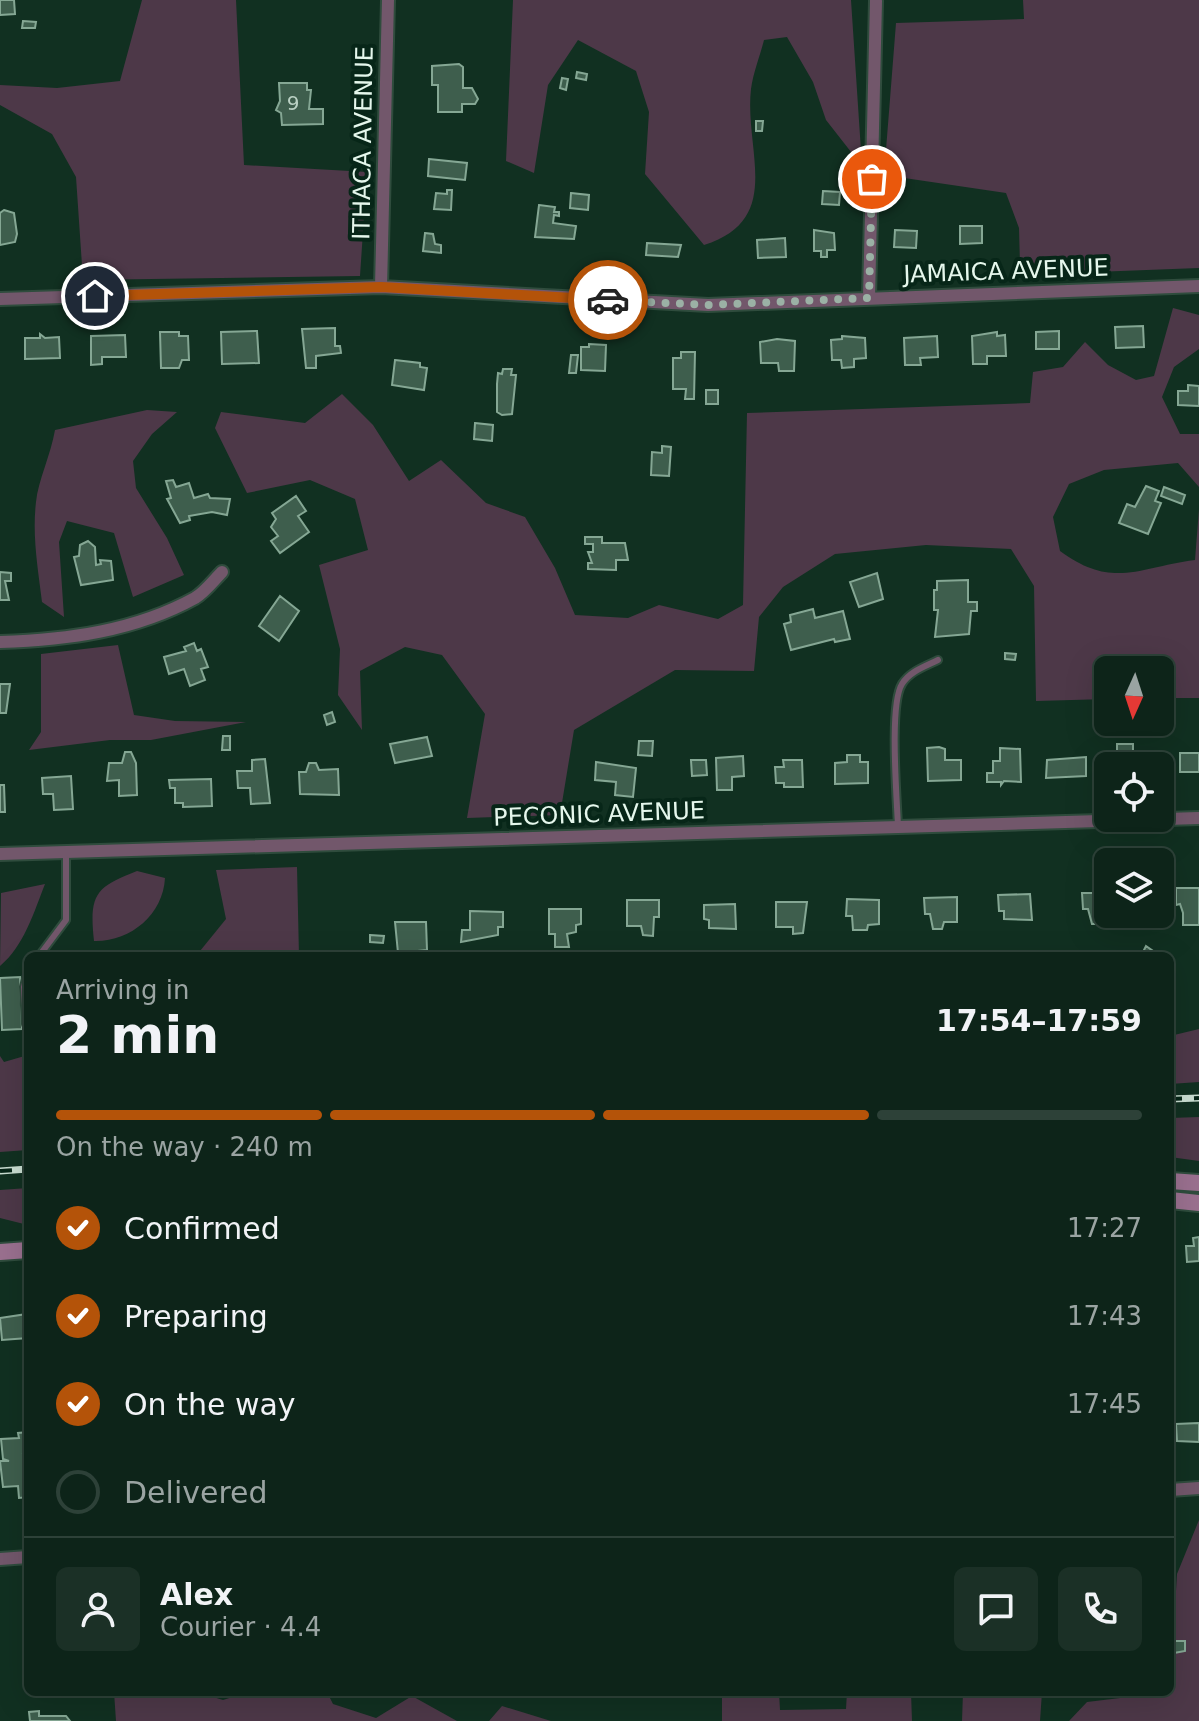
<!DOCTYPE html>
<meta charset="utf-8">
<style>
:root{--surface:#0d2419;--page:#1b3026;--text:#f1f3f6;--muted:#9aa4a2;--line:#2d4138;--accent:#b45309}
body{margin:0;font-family:"DejaVu Sans",sans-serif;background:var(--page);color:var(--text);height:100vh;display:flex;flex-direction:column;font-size:30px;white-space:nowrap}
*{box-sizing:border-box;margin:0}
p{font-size:26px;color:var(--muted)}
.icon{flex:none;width:44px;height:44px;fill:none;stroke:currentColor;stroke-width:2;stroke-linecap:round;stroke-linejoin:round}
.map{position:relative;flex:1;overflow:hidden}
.sheet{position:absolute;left:24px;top:952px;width:1150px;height:744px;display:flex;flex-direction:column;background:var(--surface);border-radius:12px;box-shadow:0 8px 32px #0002,0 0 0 2px var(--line)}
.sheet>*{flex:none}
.needle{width:52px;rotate:183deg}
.fabs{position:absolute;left:1094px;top:656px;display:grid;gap:16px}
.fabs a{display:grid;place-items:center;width:80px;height:80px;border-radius:12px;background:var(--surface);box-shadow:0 8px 32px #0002,0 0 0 2px var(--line);font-size:40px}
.pin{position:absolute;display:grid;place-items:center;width:68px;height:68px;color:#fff;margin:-34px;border:4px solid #fff;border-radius:50%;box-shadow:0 2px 8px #0007}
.courier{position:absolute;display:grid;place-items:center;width:80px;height:80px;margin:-40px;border:6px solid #b45309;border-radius:50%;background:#fff;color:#222;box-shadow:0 2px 10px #0007}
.head em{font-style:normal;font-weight:600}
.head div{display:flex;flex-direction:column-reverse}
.head{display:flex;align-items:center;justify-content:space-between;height:136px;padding:0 32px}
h1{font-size:52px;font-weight:600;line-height:60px}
.bar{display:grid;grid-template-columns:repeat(4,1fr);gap:12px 8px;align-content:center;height:96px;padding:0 32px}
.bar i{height:10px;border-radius:6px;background:var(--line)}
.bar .current{background:var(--accent)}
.bar p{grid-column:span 4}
.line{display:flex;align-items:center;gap:20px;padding:0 32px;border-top:2px solid var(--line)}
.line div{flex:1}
.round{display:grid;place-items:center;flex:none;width:84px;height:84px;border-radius:12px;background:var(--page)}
ol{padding:0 32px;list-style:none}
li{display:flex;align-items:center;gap:24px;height:88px}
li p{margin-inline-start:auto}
li .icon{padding:8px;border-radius:50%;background:var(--accent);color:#fff;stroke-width:4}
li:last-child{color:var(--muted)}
li i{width:44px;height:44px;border:4px solid var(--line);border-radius:50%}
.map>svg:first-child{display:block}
</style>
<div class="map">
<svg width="1199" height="1721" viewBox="0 0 1199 1721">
<rect width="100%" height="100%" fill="#113021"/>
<path fill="#4d3848" d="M142,0H236L244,165L367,172L360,276L83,280L76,177L52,134L0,105V85L57,88L120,81Z
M513,0H851L862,166L826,120L813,82L787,37L764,40C760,56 753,73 751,89C744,151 785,219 704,245L645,174L649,112L636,71L578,40L548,85L534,173L506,161Z
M1023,0H1199V268L1042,274L1020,265L1019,228L1006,193L884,175L896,23L1024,19Z
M1173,308L1199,315V349L1174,367L1162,397L1180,434H1199V487L1178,463L1104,470L1069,484L1053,517L1060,551C1113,590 1139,567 1195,560L1199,509V698H1160V670H1108V699L1036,701L1034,586L1011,549L926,545L835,554L783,587L759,617L754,671L675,670L574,730L560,815L467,818L485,714L442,655L405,647L360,671L362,730L338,695L340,649L319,565L368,550L355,499L310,480L247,493L215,428L221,412L305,423L342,394L373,425L409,481L441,460L486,503L525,517L555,568L575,615L628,618L659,605L718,619L743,605L747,413L1030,403L1033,372L1063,367L1085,342L1108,365L1136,380L1154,376Z
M147,410L177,412L152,434L133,461L136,488L167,538L184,575L133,597L114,533L67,521L59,542L64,617L42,602C38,569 32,536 36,502C38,481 51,454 55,430Z
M118,645L134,715L175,721L246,722L151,740H110L29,750L41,732V654Z
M297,867L299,956H161L169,950L200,951L226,919L216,870Z
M137,871L165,878C163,915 130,942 94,941C89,895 95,887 137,871Z
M45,884C34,912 24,946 0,966L1,893Z
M1199,1029V1082L1170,1084V1036Z
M28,1055V1150L0,1152V1056L4,1062Z
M1199,1117V1161L1170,1157V1118Z
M28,1188V1225L0,1218V1190Z
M1199,1520V1721H1069L1087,1702L1170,1692L1177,1574Z
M114,1692H197L223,1700L248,1692H327L333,1704L376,1718L412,1696L457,1721H116Z
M722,1692H779L780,1710L846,1709L847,1692H911L912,1721H722Z
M963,1692H1042L1040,1721H962Z
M502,1706L551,1721H489Z"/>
<path fill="#3e5e4d" stroke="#85a794" stroke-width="2" d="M0,0H14L15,14L0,15Z
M23,21L36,22L35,28H22Z
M459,64L463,67V88H472L478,99L475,104H462V112H438V85H432V66Z
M577,72L587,74L586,80L576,78Z
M562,78L568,79L566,90L560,88Z
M279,83H307V90H311L309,109H323V124L282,125L281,113L276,110L280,101Z
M756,121H763L762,131H756Z
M429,159L467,163L465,180L428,176Z
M447,190H452L451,210L434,209L436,193L447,194Z
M823,191L840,192L839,205L822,204Z
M571,193L589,195L588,210L570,208Z
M539,205L555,207L554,212H559V216L554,215L553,223L576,226L574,239L535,237Z
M4,210L14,213L17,234L15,242L0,245V213Z
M960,226H982V243L960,244Z
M814,230L834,233L835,250H827V257H821V251H814Z
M895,230L917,231L916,248L894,247Z
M425,233L433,234L435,244L441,245V253L423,251Z
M785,238L786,257L758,258L757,240Z
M647,243L681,245L678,257L646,255Z
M1143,326L1144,347L1116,348L1115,327Z
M335,328V346H340L341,353L316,356V368H306L302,329Z
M257,331L259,363L222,364L221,332Z
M1059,331V349H1036V332Z
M160,332H179V336H188L189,360H182L179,368H161Z
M997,332V336L1005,335L1006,356H987V364H973L972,336Z
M40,334L45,338L59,337L60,358L25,359V338H40Z
M125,335L126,357H102V364L91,365V336Z
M842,336L865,338L866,358L854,359V367L842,368L841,360H832L831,340L842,339Z
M937,336L938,357L920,358L921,365H905L904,338Z
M777,339L795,341L794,371H779L778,363H761L760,342Z
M589,344L606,345L605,371L581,370V347H589Z
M681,352H695L694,399H685L686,389H673V358H681Z
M571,355H578L576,373H569Z
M395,360L420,363V367L427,368L424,390L392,385Z
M503,369H512L511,375H516L512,414L502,415L497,412V384L498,373L502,374Z
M1188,385L1199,386V406L1178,405V391H1188Z
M706,390H718V404H706Z
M475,423L493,425L492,441L474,439Z
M662,446L671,447L669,476L651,475L652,452L662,453Z
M173,480L176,487L189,483L194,498L208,494L210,498L230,499L227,515L212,512L189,516L190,520L180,523L167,499L171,498L166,481Z
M1146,486L1159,491L1155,501L1161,503L1148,534L1119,523L1127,504L1135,507Z
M1164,487L1185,495L1182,504L1161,496Z
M296,496L306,511L298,516L309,532L280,553L271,541L278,536L271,527L276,519L272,513Z
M585,537H602V543H625L628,560H616V570L588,569V563H592L588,552H593V544H585Z
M88,541L95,547L96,565L101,564L100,560L111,561L113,580L81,585L74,557L79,556L80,545Z
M0,572L11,573V581H5L9,600H0Z
M877,573L883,599L859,607L850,582Z
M968,580V602H977V611H971L969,634L935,637L938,610H934V590H937V581Z
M280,596L299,611L279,641L259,626Z
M813,609L815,618L843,611L850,639L835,642L834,639L791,650L784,624L791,622L790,615Z
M194,643L197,651L201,649L208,667L201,669L205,680L190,686L184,669L169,674L164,657L186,651L184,647Z
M1005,653L1016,654L1015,660L1005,659Z
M0,684H10L6,713H0Z
M332,712L335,722L327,725L324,715Z
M223,736H230V750H222Z
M427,737L432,756L395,763L390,744Z
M639,741H653L652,756L638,755Z
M1117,744H1133V753H1151V766H1117Z
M939,747L945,749V760H961V780L928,781L927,748Z
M1000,748L1020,749L1021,782L1004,781L1001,785V782H987V773H993V761H1000Z
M125,752H131L136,763L137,795L119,796V780L107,781L109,763H122Z
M1180,753H1199V772H1180Z
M847,755H860V762H868V783L835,784V763L847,762Z
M743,756L744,776L732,777V790H717L716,758Z
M1086,757V776L1046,778L1047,760Z
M265,759L270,803L251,804L250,788H238L237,771H252V760Z
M691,760H706L707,775L692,776Z
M783,760H802L803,787H784V783H776L775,767H784Z
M596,762L636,768L633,797L615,795L616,782L595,780Z
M309,763H316L319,770L338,769L339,795L300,794L299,772H306Z
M71,776L73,809L54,810L53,794H43L42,778Z
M211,779L212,806L183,807V803H175V788H170L169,780Z
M0,785H4L5,812H0Z
M1176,888H1199V925H1183V913L1180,904L1176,905Z
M1082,893H1108V914H1117V918H1105V924H1092L1088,909H1083Z
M1030,894L1032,920L1004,919V911H999L998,895Z
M957,897V922H944L942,929H933L930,914H925L924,898Z
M847,899L879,900V924L868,925L867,930H853L852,916H846Z
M627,900H659V917H654L653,936L643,935L641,926H627Z
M776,902H807L803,933L793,934V927H776Z
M735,904L736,929L709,928V920L704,919V905Z
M549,909H581V924L576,925V932L567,934L569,947H555V934H549Z
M470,911L503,912V927H498V935L461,942L462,930H470Z
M395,922H426L427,950L398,953Z
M370,935L384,936L383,943L370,942Z
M1146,946L1153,951L1148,956H1141Z
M20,977L22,1029L2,1030L0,978Z
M1199,1237V1261L1187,1262L1186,1246H1194L1193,1238Z
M27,1314L28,1338L2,1340L0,1318Z
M1199,1423V1442L1177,1441L1176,1424Z
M28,1432V1454H23L28,1497L19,1498L18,1486L3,1487L0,1461H9L3,1459L1,1439L19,1438L18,1433Z
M1174,1641H1185V1651L1174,1653Z
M39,1711V1716H66L70,1721H30L29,1712Z"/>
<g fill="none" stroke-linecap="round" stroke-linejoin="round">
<defs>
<path id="lane" d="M898,827C897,798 889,705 902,684C910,671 926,666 938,660
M39,956L66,920V851
M26,1024L24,987L28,971"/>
<path id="street" d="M381,287L388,0
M869,298L876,1
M0,299L381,287L708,305L1199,286
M0,642C67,640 135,631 195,598C205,592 214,580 222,572
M0,854L1199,818
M1170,1490L1199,1488
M0,1559L28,1557"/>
<path id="secondary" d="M1170,1181L1199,1183
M1170,1200L1199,1203
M0,1252L28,1250"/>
</defs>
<use href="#lane" stroke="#2f4c3d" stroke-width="10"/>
<use href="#street" stroke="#2f4c3d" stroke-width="16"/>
<use href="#secondary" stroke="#2f4c3d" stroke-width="20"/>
<use href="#lane" stroke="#72576b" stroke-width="6"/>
<use href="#street" stroke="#72576b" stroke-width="12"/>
<use href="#secondary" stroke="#9a708f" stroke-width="16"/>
<defs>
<path id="rail" d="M1170,1099L1199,1098
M0,1171L28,1169"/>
</defs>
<use href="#rail" stroke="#c9ddd1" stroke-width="7"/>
<use href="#rail" stroke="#072618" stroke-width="4" stroke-dasharray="12" stroke-linecap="butt"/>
</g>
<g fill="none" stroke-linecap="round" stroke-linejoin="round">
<path stroke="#9bb1a5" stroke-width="8" stroke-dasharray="0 14.4" d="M608,300L708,305L869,298L872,179"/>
<path stroke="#b45309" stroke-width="10" d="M95,296L381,287L608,300"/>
</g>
<g text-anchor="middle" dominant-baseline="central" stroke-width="8" stroke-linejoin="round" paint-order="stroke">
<g font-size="20" fill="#bbd1c4">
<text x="293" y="103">9</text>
</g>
<g font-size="24" fill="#e5f7ec" stroke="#072618">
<text transform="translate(363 143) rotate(-89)">ITHACA AVENUE</text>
<text transform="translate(1006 271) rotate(-2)">JAMAICA AVENUE</text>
<text transform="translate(599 814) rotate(-2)">PECONIC AVENUE</text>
</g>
</g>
</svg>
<div class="fabs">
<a><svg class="needle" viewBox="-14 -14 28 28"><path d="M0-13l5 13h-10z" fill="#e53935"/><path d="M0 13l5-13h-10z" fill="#9aa4a2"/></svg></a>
<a><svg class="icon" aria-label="locate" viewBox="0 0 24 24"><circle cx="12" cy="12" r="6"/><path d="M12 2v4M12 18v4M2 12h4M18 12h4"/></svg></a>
<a><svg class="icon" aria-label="layers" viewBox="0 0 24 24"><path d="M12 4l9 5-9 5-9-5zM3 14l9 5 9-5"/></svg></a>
</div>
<div class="pin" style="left:872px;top:179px;background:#ea580c"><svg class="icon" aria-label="bag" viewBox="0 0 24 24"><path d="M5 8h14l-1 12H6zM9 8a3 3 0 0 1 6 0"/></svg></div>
<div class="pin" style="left:95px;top:296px;background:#1f2937"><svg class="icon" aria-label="home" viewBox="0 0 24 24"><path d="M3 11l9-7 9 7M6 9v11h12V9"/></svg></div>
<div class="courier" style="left:608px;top:300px"><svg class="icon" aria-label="car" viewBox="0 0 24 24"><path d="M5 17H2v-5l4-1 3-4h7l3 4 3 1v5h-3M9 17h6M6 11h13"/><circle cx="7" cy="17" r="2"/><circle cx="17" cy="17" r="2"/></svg></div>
<section class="sheet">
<div class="head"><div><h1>2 min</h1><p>Arriving in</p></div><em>17:54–17:59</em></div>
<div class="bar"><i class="current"></i><i class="current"></i><i class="current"></i><i></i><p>On the way · 240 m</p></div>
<ol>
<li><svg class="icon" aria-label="check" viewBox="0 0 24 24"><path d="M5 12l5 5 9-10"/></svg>Confirmed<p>17:27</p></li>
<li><svg class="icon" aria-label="check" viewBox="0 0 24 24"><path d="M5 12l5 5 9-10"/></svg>Preparing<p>17:43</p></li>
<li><svg class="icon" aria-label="check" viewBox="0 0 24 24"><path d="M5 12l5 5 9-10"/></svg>On the way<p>17:45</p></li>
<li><i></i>Delivered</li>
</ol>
<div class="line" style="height:144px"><a class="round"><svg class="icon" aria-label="person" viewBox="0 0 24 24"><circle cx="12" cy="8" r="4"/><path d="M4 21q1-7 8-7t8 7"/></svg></a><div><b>Alex</b><p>Courier · 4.4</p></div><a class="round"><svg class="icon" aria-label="chat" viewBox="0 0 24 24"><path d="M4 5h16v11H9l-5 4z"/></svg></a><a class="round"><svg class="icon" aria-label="phone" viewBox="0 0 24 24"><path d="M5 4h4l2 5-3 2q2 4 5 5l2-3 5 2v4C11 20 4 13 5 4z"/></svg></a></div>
</section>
</div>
